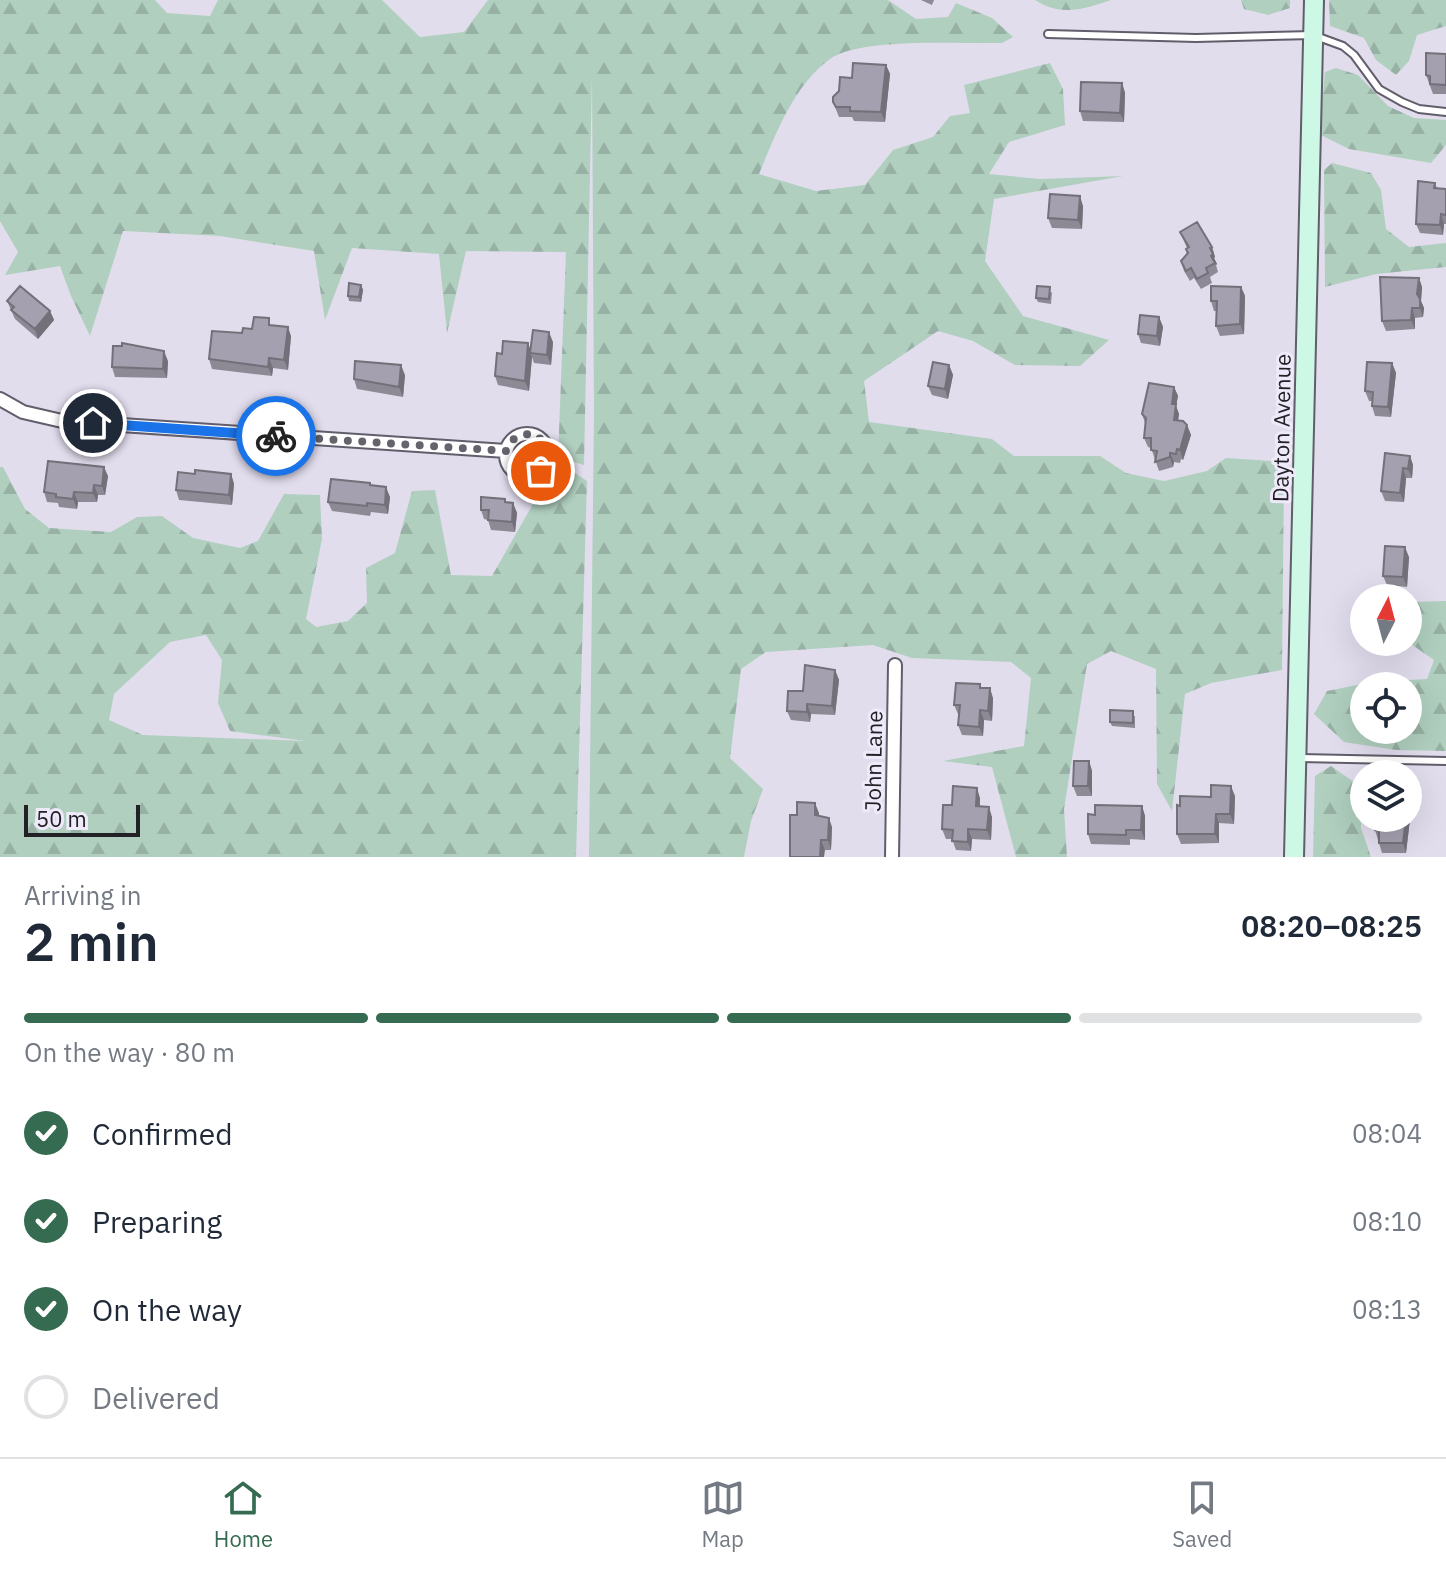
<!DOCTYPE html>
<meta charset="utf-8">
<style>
:root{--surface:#fff;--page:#f2f2f3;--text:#1f2937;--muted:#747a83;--line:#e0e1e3;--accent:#346b51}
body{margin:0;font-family:"IBM Plex Sans",sans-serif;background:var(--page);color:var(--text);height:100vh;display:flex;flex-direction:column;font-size:30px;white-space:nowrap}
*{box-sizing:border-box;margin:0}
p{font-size:26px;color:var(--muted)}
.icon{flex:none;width:44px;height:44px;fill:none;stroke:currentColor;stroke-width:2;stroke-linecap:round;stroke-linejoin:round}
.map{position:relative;height:857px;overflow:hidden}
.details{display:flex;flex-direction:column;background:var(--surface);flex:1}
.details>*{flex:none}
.needle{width:52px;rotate:6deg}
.tools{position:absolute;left:1350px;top:584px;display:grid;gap:16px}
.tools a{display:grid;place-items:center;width:72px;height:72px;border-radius:50%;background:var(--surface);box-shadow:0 8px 32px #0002;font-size:40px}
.scale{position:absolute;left:24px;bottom:20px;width:116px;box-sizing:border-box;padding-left:8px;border:4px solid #222126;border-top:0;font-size:22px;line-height:28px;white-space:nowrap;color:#222126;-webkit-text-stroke:6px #efeafa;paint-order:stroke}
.pin{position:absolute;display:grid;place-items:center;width:68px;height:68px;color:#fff;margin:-34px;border:4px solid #fff;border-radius:50%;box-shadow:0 2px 8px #0007}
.courier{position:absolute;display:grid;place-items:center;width:80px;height:80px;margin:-40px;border:6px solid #1a73e8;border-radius:50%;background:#fff;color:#222;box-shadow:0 2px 10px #0007}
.headline em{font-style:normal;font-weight:600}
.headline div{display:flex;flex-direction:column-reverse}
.headline{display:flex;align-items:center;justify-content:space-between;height:136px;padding:0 24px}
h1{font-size:52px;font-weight:600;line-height:60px}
.bar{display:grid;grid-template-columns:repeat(4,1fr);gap:12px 8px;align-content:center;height:96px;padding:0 24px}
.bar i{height:10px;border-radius:6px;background:var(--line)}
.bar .current{background:var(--accent)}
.bar p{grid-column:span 4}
ol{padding:0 24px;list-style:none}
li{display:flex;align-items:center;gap:24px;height:88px}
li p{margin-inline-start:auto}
li .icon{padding:8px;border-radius:50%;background:var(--accent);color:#fff;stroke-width:4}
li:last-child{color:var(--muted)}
li i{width:44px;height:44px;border:4px solid var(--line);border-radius:50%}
.tabs{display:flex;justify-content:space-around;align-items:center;height:112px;border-top:2px solid var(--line);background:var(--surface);font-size:22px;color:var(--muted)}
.tabs a{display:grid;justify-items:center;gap:4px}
.tabs .current{color:var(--accent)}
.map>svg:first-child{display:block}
</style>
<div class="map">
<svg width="1446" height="857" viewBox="0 0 1446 857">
<defs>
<pattern id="forest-firs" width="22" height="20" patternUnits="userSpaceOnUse" patternTransform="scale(2)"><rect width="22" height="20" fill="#b0cfbf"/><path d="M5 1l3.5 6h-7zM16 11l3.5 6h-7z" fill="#97b1a4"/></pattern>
</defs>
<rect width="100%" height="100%" fill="#e2dded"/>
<path fill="url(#forest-firs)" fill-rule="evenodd" d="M0,0H155L167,13L210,16L218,0H382L420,37L464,32L488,0H888L916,19L948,17L956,3L992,18L1013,37L1002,43C962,44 860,37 830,59C793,86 776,134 759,174L816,191L865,185L893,150L933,137L950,116L970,113L964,85L1050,63L1063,89L1065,125L1009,142L989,174L1040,179L1123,176L994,199L985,261L1023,316L1109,340L1080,366L1015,365L973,341L938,331L864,381L869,422L992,439L1014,456H1100L1126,473L1164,481L1207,471L1226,458L1274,461L1284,476L1282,670L1211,683L1185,694L1172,811L1157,784L1156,669L1111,651L1087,664L1064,809L1067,857H1016L992,767L943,761L1024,746L1031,678L1011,662L912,658L873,645L766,652L741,669L730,758L763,789L751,821L744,857H589L594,413L592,76L584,465L558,457L566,252L466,251L447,333L439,254L352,248L325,320L314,251L220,236L123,231L90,336L71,296L60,266L5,275L18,252L0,221Z
M1035,0H1111C1084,9 1061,17 1035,0Z
M1241,0H1290V8L1268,15L1244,9Z
M1329,0H1446V26L1417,35L1409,61L1396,75L1376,60L1364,38L1330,26Z
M1336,68L1358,75L1388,106L1414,118L1446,120V145L1431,163L1349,149L1319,134L1325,72Z
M1332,163L1371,173L1381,190L1386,229L1409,247L1446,243V267L1376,274L1325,287L1324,170Z
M0,467H3L25,509L49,528L111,532L137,517L162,516L193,538L240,548L258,541L284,494L320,495L322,539L306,619L316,627L348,621L367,603L366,568L395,553L412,491L435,490L451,575L492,576L554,467H566L587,481L576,857H0ZM206,635L222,660L218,703L230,731L306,741L143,735L109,720L114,694L170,642Z
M1446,601V751L1396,750L1344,742L1314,714L1327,691L1372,682L1427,679L1434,660L1408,642V602ZM1364,686H1408V730H1364Z
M1331,766L1361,787V828L1371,857H1313L1315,776Z"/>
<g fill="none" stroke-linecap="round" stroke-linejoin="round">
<defs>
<path id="lane" d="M1048,34L1196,38L1313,35L1343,46L1354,55L1379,89L1402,102L1419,109L1446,112
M1300,758L1446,761"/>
<path id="street" d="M0,399L23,412L62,421L506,451
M506 455a21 21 0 1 1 42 0a21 21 0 1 1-42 0Z
M892,857L895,665"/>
<path id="secondary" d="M1294,857L1314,0"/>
</defs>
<use href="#lane" stroke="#615d6a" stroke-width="10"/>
<use href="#street" stroke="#615d6a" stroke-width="16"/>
<use href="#secondary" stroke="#615d6a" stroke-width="22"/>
<use href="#lane" stroke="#fff" stroke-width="6"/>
<use href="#street" stroke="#fff" stroke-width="12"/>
<use href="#secondary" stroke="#cef8e6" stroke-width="18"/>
</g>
<path fill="#8d8a96" d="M921,0H934L932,5Z
M1446,54V94H1433L1426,75Z
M886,65L890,74L885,122L854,121L852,117H839L833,102L852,78Z
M1122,83L1125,93L1124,122L1083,121L1080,111Z
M1435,183L1437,188L1446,189V224H1444L1443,235L1420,233L1416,224Z
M1083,206L1082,229L1052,228L1048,218Z
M1180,232L1212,247L1215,257L1214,258L1217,264L1216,265L1218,272L1210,277L1212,283L1201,289L1194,278L1190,281L1184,271L1181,261L1187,254L1186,249L1187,248Z
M1419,278L1422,287L1421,301L1424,308L1423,317L1415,318V329L1386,331L1382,321Z
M361,285L363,290L361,302L349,301L348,296Z
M1241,287L1245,296L1244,334L1220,336L1216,326L1217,311H1214L1211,301Z
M1052,292L1051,304L1038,302L1036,298Z
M7,301L50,311L54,320L38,339L15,319Z
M1159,317L1163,327L1160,346L1141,343L1138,334Z
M272,325L291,336L288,370L273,368L272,376L212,369L209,359L242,333L252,329Z
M553,342L551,365L534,363L532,357L529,391L498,385L495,376L531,349Z
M168,361L167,378L115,377L112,367Z
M1392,363L1396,373L1391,417L1375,416L1372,406V401H1369L1365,391Z
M949,365L953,375L948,399L932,395L928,386Z
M405,375L403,397L357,389L354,379Z
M1174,387L1178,396L1176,406L1179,414L1178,420L1187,425L1191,435L1183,460L1181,459L1180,463L1174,462L1173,467L1159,471L1151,448L1148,447L1144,438L1145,423L1142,414Z
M1410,456L1413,465L1412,478H1406L1404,502L1385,501L1381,491Z
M195,474H231L234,484L232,505L179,500L176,490Z
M108,476L105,495H98L97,502H78L77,509L59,507L58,503L47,502L44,492Z
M370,483L371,486L390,497L388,514L371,512L370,516L332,511L328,502Z
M505,499L506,503H513L517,513L515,532L491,530L488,520L484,519L481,510Z
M1409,557L1407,587L1387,585L1383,576Z
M835,670L839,680L835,715L811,714L810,722L791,720L787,711L803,691Z
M980,684L981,688L993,698L992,721L984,720L983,736L962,735L958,725L959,714H958L954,705Z
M1135,716V728L1112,726L1110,722Z
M1089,761L1092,771V796H1077L1073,786Z
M1235,796L1234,824L1219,823V843L1181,844L1177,834L1211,797Z
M980,798V806L992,817L991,840L972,839L971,851L956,850L952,839H946L942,829L952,805Z
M1142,806L1145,816V840L1130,839V845L1091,844L1088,834L1095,815Z
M819,813V816L832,827L831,850H825L797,815Z
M1408,813L1410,819L1406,853H1382L1375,830L1408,818Z"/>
<path fill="#73707a" d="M886,65L890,74L885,122L881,112Z
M1122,83L1125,93L1124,122L1120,113Z
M1080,196L1083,206L1082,229L1078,220Z
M1441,214L1444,224L1443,235L1440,225Z
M1212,247L1215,257L1214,258L1217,264L1216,265L1211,256L1210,248Z
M1419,278L1422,287L1421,301L1424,308L1423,317L1420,308L1417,294Z
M361,285L363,290L361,302L359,297Z
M1241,287L1245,296L1244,334L1240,324Z
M1412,308L1415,318V329L1411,320Z
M50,311L54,320L38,339L35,329Z
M1159,317L1163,327L1160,346L1157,336Z
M288,327L291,336L288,370L284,360Z
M549,332L553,342L551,365L547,355Z
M528,343L532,354L530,353L532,357L529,391L525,381Z
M164,351L168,361L167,378L163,369Z
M269,358L273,368L272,376L268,367Z
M1392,363L1396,373L1391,417L1388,407Z
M401,365L405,375L403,397L399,387Z
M949,365L953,375L948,399L945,389Z
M1174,387L1178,396L1176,406L1179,414L1177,429L1174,420L1172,404Z
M1187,425L1191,435L1183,460L1180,450Z
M1170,453L1174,462L1173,467L1170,457Z
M1410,456L1413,465L1412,478L1408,469Z
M104,467L108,476L105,495L102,486Z
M1403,468L1406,478L1404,502L1400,493Z
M231,474L234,484L232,505L229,495Z
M94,485L98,495L97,502L93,493Z
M386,487L390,497L388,514L385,505Z
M74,492L78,502L77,509L73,499Z
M513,503L517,513L515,532L512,522Z
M1405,547L1409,557L1407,587L1403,577Z
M835,670L839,680L835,715L832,706Z
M990,688L993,698L992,721L988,711Z
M807,704L811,714L810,722L807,712Z
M980,710L984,720L983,736L979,727Z
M1089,761L1092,771V796L1088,786Z
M1231,786L1235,796L1234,824L1230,814Z
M977,788L980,798L979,816L976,806Z
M815,803L819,813V825L815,815Z
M1142,806L1145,816V840L1141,830Z
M989,807L992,817L991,840L987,830Z
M1408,813L1410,819L1406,853L1403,843L1406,818H1408Z
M1216,814L1219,823V843L1215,834Z
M829,818L832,827L831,850L828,840Z
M968,829L972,839L971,851L968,842Z
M821,840L825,850L824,857H820Z"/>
<path fill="#a4a0af" stroke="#73707a" stroke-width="2" d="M1426,53L1446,54V85L1430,84V76L1426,75Z
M853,63L886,65L881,112L850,111V107H836L833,102V97L839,91L840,77L852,78Z
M1081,82L1122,83L1120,113L1080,111Z
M1418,181L1435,183L1434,188L1446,189V215L1441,214L1440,225L1416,224Z
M1050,194L1080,196L1078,220L1048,218Z
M1197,222L1212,247L1210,248L1213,254L1211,256L1215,263L1206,268L1208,273L1197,279L1191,268L1186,271L1181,261L1188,253L1186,249L1189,247L1180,232Z
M1380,277L1419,278L1417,294L1420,299V308H1412L1411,320L1382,321Z
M349,283L361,285L359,297L348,296Z
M20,286L50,311L35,329L11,310L14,307L7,301Z
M1037,286L1050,287L1049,299L1036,298Z
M1211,286L1241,287L1240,324L1216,326L1217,301H1211Z
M1140,315L1159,317L1157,336L1138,334Z
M254,317L269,318V325L288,327L284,360L269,358L268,367L209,359L212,331L242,333L243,328L252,329Z
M533,330L549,332L547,355L530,353Z
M503,341L528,343L525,381L495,376L497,353L502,354Z
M122,343L164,351L163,369L112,367L113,346H122Z
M355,361L401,365L399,387L354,379Z
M933,362L949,365L945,389L928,386Z
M1367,362L1392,363L1388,407L1372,406L1373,392L1365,391Z
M1149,383L1174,387L1172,404H1176L1174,420L1183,421L1187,425L1180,450L1177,449L1176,454L1170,453V457L1155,462L1157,451L1151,450V438H1144L1146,418L1142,414Z
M1385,453L1410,456L1408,469L1403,468L1400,493L1381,491Z
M48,461L104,467L102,486L94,485L93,493L74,492L73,499L56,497V494L44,492Z
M195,470L231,474L229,495L176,490L178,472L195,474Z
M331,479L370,483V485L386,487L385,505L367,503V506L328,502Z
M481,497L505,499V502L513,503L512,522L488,520L489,510H481Z
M1385,546L1405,547L1403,577L1383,576Z
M805,665L835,670L832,706L807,704V712L787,711L788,691H803Z
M956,683L980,684V688H990L988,711L980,710L979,727L958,725L960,705H954Z
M1110,710L1133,711V723L1110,722Z
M1074,761H1089L1088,786H1073Z
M1211,785L1231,786L1230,814H1216L1215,834H1177V805L1180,806V796L1211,797Z
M953,786L977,788L976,806L989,807L987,830L968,829V842L952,841L953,830L942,829L943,805H952Z
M797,802L815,803V815L829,818L828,840H821L820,857H790V815H797Z
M1095,805L1142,806L1141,830H1126V835L1088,834V814L1095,815Z
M1376,818H1406L1403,843H1379V831L1375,830Z"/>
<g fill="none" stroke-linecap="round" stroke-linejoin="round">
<path stroke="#65636c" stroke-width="8" stroke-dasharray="0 14.4" d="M276,436L506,451L512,440L530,433C548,440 554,456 541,471"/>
<path stroke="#1a73e8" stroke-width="10" d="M93,423L276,436"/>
</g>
<g text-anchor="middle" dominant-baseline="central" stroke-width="6" stroke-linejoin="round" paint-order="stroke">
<g font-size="22" fill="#222126" stroke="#efeafa">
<text transform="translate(1281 428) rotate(-89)">Dayton Avenue</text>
<text transform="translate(873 761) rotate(-89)">John Lane</text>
</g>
</g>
</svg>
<div class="tools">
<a><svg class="needle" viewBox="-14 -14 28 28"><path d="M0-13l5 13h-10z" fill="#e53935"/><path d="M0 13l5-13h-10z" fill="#747a83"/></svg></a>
<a><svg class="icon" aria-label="locate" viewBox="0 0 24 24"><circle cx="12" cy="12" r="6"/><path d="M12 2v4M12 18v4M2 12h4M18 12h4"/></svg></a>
<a><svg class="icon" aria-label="layers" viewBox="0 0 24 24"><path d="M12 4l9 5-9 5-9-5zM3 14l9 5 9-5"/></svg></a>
</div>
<div class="scale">50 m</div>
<div class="pin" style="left:541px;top:471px;background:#ea580c"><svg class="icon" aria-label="bag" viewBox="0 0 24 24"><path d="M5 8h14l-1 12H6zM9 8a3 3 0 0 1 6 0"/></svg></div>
<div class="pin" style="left:93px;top:423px;background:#1f2937"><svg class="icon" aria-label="home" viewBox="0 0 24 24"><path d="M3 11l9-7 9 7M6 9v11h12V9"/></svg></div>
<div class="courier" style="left:276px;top:436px"><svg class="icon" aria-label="bike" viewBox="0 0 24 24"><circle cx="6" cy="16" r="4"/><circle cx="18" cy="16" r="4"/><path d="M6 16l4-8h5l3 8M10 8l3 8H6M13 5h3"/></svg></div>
</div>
<section class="details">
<div class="headline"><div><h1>2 min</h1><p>Arriving in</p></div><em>08:20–08:25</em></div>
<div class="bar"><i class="current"></i><i class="current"></i><i class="current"></i><i></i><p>On the way · 80 m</p></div>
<ol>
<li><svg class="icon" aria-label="check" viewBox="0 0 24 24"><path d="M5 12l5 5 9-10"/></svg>Confirmed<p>08:04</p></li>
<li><svg class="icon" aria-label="check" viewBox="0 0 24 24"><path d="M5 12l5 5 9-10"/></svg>Preparing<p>08:10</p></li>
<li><svg class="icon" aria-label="check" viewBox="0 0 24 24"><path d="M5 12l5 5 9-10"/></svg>On the way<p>08:13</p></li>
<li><i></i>Delivered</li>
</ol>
</section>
<nav class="tabs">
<a class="current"><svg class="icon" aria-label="home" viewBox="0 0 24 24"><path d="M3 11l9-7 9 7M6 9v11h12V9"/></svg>Home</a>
<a><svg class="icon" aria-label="map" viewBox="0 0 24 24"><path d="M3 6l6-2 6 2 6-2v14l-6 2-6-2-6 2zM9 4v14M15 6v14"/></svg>Map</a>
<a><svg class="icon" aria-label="saved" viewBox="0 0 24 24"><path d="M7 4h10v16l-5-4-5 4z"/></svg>Saved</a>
</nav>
